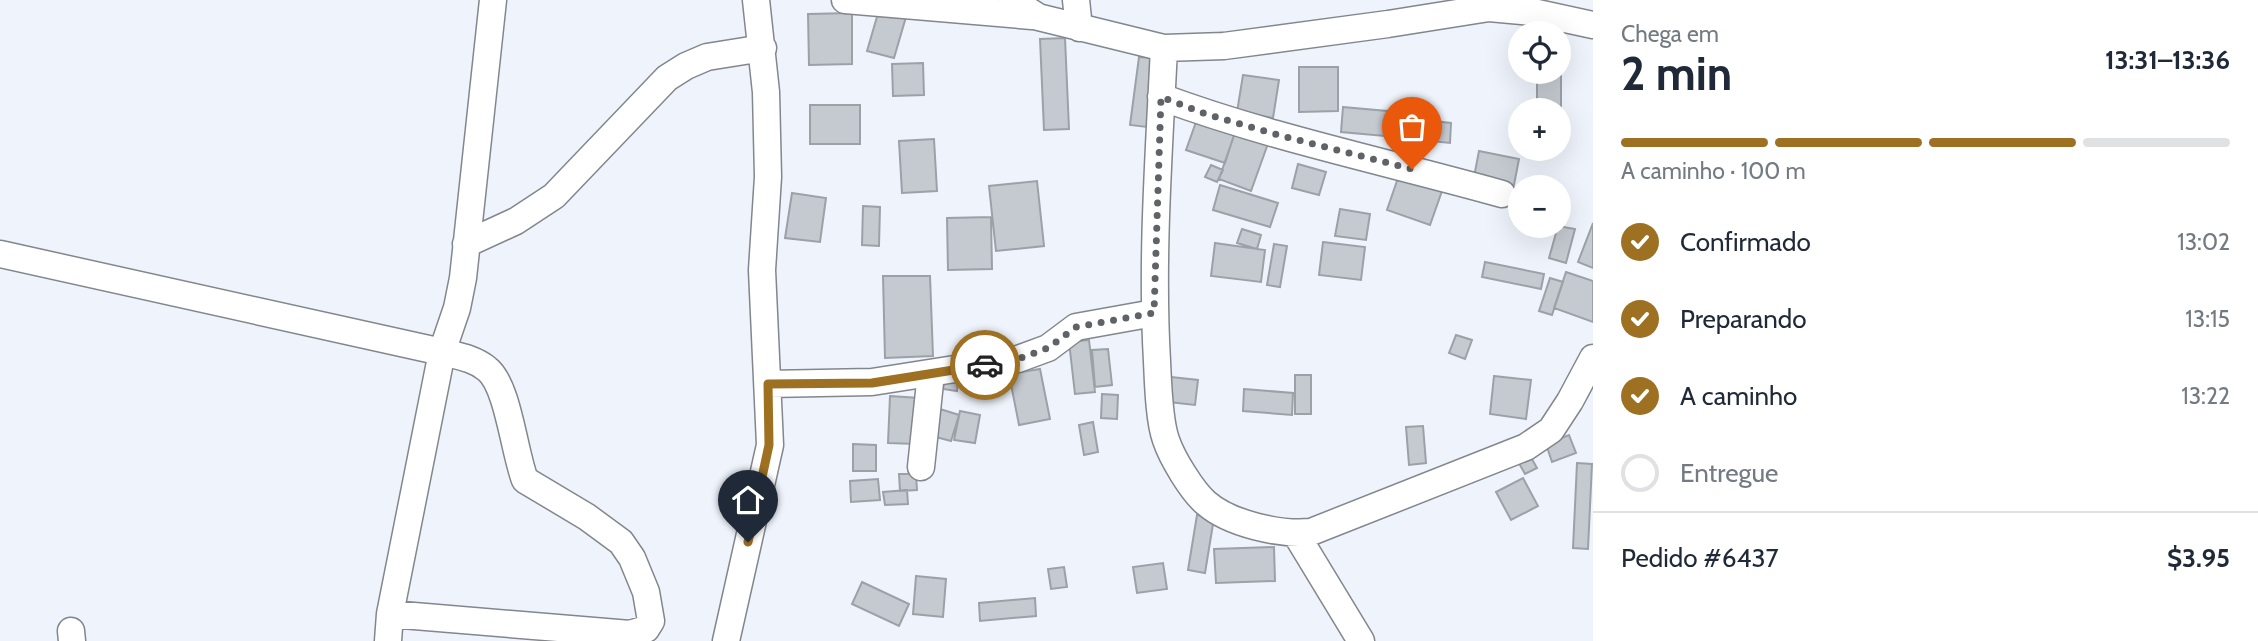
<!DOCTYPE html>
<html lang="pt">
<meta charset="utf-8">
<style>
:root{--surface:#fff;--page:#f6f6f7;--text:#1f2937;--muted:#747a83;--line:#e0e1e3;--accent:#9e7122}
body{margin:0;font-family:Cabin,sans-serif;background:var(--page);color:var(--text);height:100vh;display:flex;flex-direction:column;font-size:26px;white-space:nowrap}
*{box-sizing:border-box;margin:0}
p{font-size:23px;color:var(--muted)}
.icon{flex:none;width:38px;height:38px;fill:none;stroke:currentColor;stroke-width:2;stroke-linecap:round;stroke-linejoin:round}
.map{position:relative;flex:1;overflow:hidden}
.sheet{display:flex;flex-direction:column;background:var(--surface);width:665px}
.sheet>*{flex:none}
.buttons{position:absolute;left:1508px;top:21px;display:grid;gap:14px}
.buttons a{display:grid;place-items:center;width:63px;height:63px;border-radius:50%;background:var(--surface);box-shadow:0 7px 28px #0002;font-size:35px}
.pin{position:absolute;display:grid;place-items:center;width:60px;height:60px;color:#fff;margin:-72px -30px;border-radius:50% 50% 50% 0;rotate:-45deg;box-shadow:0 0 7px #0007}
.pin .icon{rotate:45deg}
.courier{position:absolute;display:grid;place-items:center;width:70px;height:70px;margin:-35px;border:5px solid #9e7122;border-radius:50%;background:#fff;color:#222;box-shadow:0 2px 9px #0007}
.headline em{font-style:normal;font-weight:700}
.headline div{display:flex;flex-direction:column-reverse}
.headline{display:flex;align-items:center;justify-content:space-between;height:119px;padding:0 28px}
h1{font-size:46px;font-weight:700;line-height:52px}
.bar{display:grid;grid-template-columns:repeat(4,1fr);gap:10px 7px;align-content:center;height:84px;padding:0 28px}
.bar i{height:9px;border-radius:5px;background:var(--line)}
.bar .current{background:var(--accent)}
.bar p{grid-column:span 4}
.line{display:flex;align-items:center;gap:18px;padding:0 28px;border-top:2px solid var(--line)}
.line div{flex:1}
ol{padding:0 28px;list-style:none}
li{display:flex;align-items:center;gap:21px;height:77px}
li p{margin-inline-start:auto}
li .icon{padding:7px;border-radius:50%;background:var(--accent);color:#fff;stroke-width:4}
li:last-child{color:var(--muted)}
li i{width:38px;height:38px;border:4px solid var(--line);border-radius:50%}
main{display:flex;flex:1;min-height:0}
.map>svg:first-child{display:block}
</style>
<main>
<div class="map">
<svg width="1593" height="641" viewBox="0 0 1593 641">
<rect width="100%" height="100%" fill="#eff4fc"/>
<path fill="#c5cad1" stroke="#9ca1a8" stroke-width="2" d="M879,10L906,17L894,58L867,51Z
M852,13V64L809,65L808,14Z
M1065,38L1069,129L1044,130L1040,39Z
M1139,57L1156,58L1147,127L1130,125Z
M1559,57H1561V108H1537V72H1559Z
M923,63L924,95L893,96L892,64Z
M1299,67H1338V111L1299,112Z
M1243,75L1279,80L1273,118L1237,112Z
M810,105H860V144H810Z
M1343,107L1398,112L1396,137L1341,132Z
M1414,119L1451,123L1450,143L1412,139Z
M1196,122L1234,135L1225,163L1186,150Z
M1237,127L1270,138L1251,191L1219,179Z
M934,139L937,191L902,193L899,141Z
M1479,151L1519,159L1514,185L1474,177Z
M1298,164L1326,172L1319,195L1292,188Z
M1211,165L1223,170L1217,182L1205,177Z
M1399,175L1442,191L1430,225L1387,210Z
M1037,181L1044,246L996,251L989,186Z
M1220,185L1278,203L1270,227L1213,210Z
M792,193L826,198L820,242L785,238Z
M863,206L880,207L879,246L862,245Z
M1340,209L1370,214L1366,240L1335,236Z
M991,217L992,269L948,270L947,218Z
M1593,223V268L1578,262Z
M1558,226L1575,229L1566,263L1549,258Z
M1242,229L1261,235L1257,249L1237,243Z
M1323,242L1365,247L1361,280L1319,275Z
M1215,243L1265,250L1261,282L1211,276Z
M1274,244L1287,246L1280,287L1267,285Z
M1485,262L1544,274L1541,289L1482,277Z
M1566,272L1593,281V322L1554,308Z
M883,276H930L933,356L885,358Z
M1550,278L1563,282L1552,315L1539,311Z
M1456,335L1472,340L1465,359L1449,353Z
M1089,340L1095,392L1075,394L1069,342Z
M1108,349L1112,385L1095,387L1092,350Z
M1040,369L1050,419L1019,425L1009,374Z
M1295,375H1311V414H1295Z
M1494,376L1531,380L1526,419L1490,414Z
M945,377L958,379L957,391L943,389Z
M1171,377L1198,380L1195,405L1169,402Z
M1244,389L1293,393L1292,415L1243,411Z
M1102,394L1118,395L1117,419L1101,418Z
M890,396L919,398L917,444L888,443Z
M940,409L959,415L951,441L932,436Z
M960,411L980,415L975,443L954,440Z
M1093,422L1098,452L1084,455L1079,425Z
M1423,426L1426,463L1409,465L1406,427Z
M1569,435L1576,453L1552,462L1546,444Z
M853,444L876,445V471H853Z
M1528,452L1537,468L1525,474L1516,458Z
M1577,463L1592,464L1588,549L1573,548Z
M899,474H916L917,490L900,491Z
M1523,478L1538,506L1511,520L1496,492Z
M878,479L880,500L851,502L850,481Z
M907,490L908,504L885,505L883,492Z
M1197,515L1214,518L1205,573L1188,570Z
M1274,547L1275,581L1216,583L1214,549Z
M1163,563L1167,589L1137,593L1133,567Z
M1064,567L1067,587L1051,589L1048,569Z
M916,576L946,579L943,617L913,614Z
M862,582L909,604L899,626L852,604Z
M1035,598L1036,616L980,621L979,603Z"/>
<g fill="none" stroke-linecap="round" stroke-linejoin="round">
<defs>
<path id="minor" d="M845,0L1032,16
M1012,0L1038,17L1164,48L1224,46L1388,24L1489,8L1533,12L1593,25
M1076,0L1079,28
M1164,48C1159,152 1151,258 1157,361C1158,383 1159,421 1166,440C1172,458 1192,491 1206,503C1230,524 1280,535 1311,532L1526,447L1551,430L1570,401L1593,358
M1161,97C1272,138 1388,162 1502,194
M466,244L516,221L554,196L667,78L686,66L707,57L763,48
M0,254L442,352C457,356 474,358 487,369C508,385 514,452 525,480L587,517L621,542L632,558L646,592L651,621L646,629L630,634L390,614
M768,384L872,382L1018,359L1048,348L1076,327L1154,313
M921,467L931,373
M1296,534L1361,641
M71,631L72,641
M388,641L390,614L442,352L457,308L463,278L493,0
M726,641L770,445L762,270L768,177L766,92L756,0"/>
</defs>
<use href="#minor" stroke="#82868d" stroke-width="29"/>
<use href="#minor" stroke="#fff" stroke-width="26"/>
</g>
<g fill="none" stroke-linecap="round" stroke-linejoin="round">
<path stroke="#5f6266" stroke-width="7" stroke-dasharray="0 12.6" d="M985,365L1018,359L1048,348L1076,327L1154,313L1161,97L1206,114L1282,136L1412,169"/>
<path stroke="#9e7122" stroke-width="9" d="M748,542L769,445L768,384L872,383L985,365"/>
</g>
</svg>
<div class="buttons">
<a><svg class="icon" aria-label="locate" viewBox="0 0 24 24"><circle cx="12" cy="12" r="6"/><path d="M12 2v4M12 18v4M2 12h4M18 12h4"/></svg></a>
<a>+</a>
<a>−</a>
</div>
<div class="pin" style="left:1412px;top:169px;background:#ea580c"><svg class="icon" aria-label="bag" viewBox="0 0 24 24"><path d="M5 8h14l-1 12H6zM9 8a3 3 0 0 1 6 0"/></svg></div>
<div class="pin" style="left:748px;top:542px;background:#1f2937"><svg class="icon" aria-label="home" viewBox="0 0 24 24"><path d="M3 11l9-7 9 7M6 9v11h12V9"/></svg></div>
<div class="courier" style="left:985px;top:365px"><svg class="icon" aria-label="car" viewBox="0 0 24 24"><path d="M5 17H2v-5l4-1 3-4h7l3 4 3 1v5h-3M9 17h6M6 11h13"/><circle cx="7" cy="17" r="2"/><circle cx="17" cy="17" r="2"/></svg></div>
</div>
<section class="sheet">
<div class="headline"><div><h1>2 min</h1><p>Chega em</p></div><em>13:31–13:36</em></div>
<div class="bar"><i class="current"></i><i class="current"></i><i class="current"></i><i></i><p>A caminho · 100 m</p></div>
<ol>
<li><svg class="icon" aria-label="check" viewBox="0 0 24 24"><path d="M5 12l5 5 9-10"/></svg>Confirmado<p>13:02</p></li>
<li><svg class="icon" aria-label="check" viewBox="0 0 24 24"><path d="M5 12l5 5 9-10"/></svg>Preparando<p>13:15</p></li>
<li><svg class="icon" aria-label="check" viewBox="0 0 24 24"><path d="M5 12l5 5 9-10"/></svg>A caminho<p>13:22</p></li>
<li><i></i>Entregue</li>
</ol>
<div class="line" style="height:91px"><div>Pedido #6437</div><b>$3.95</b></div>
</section>
</main>
